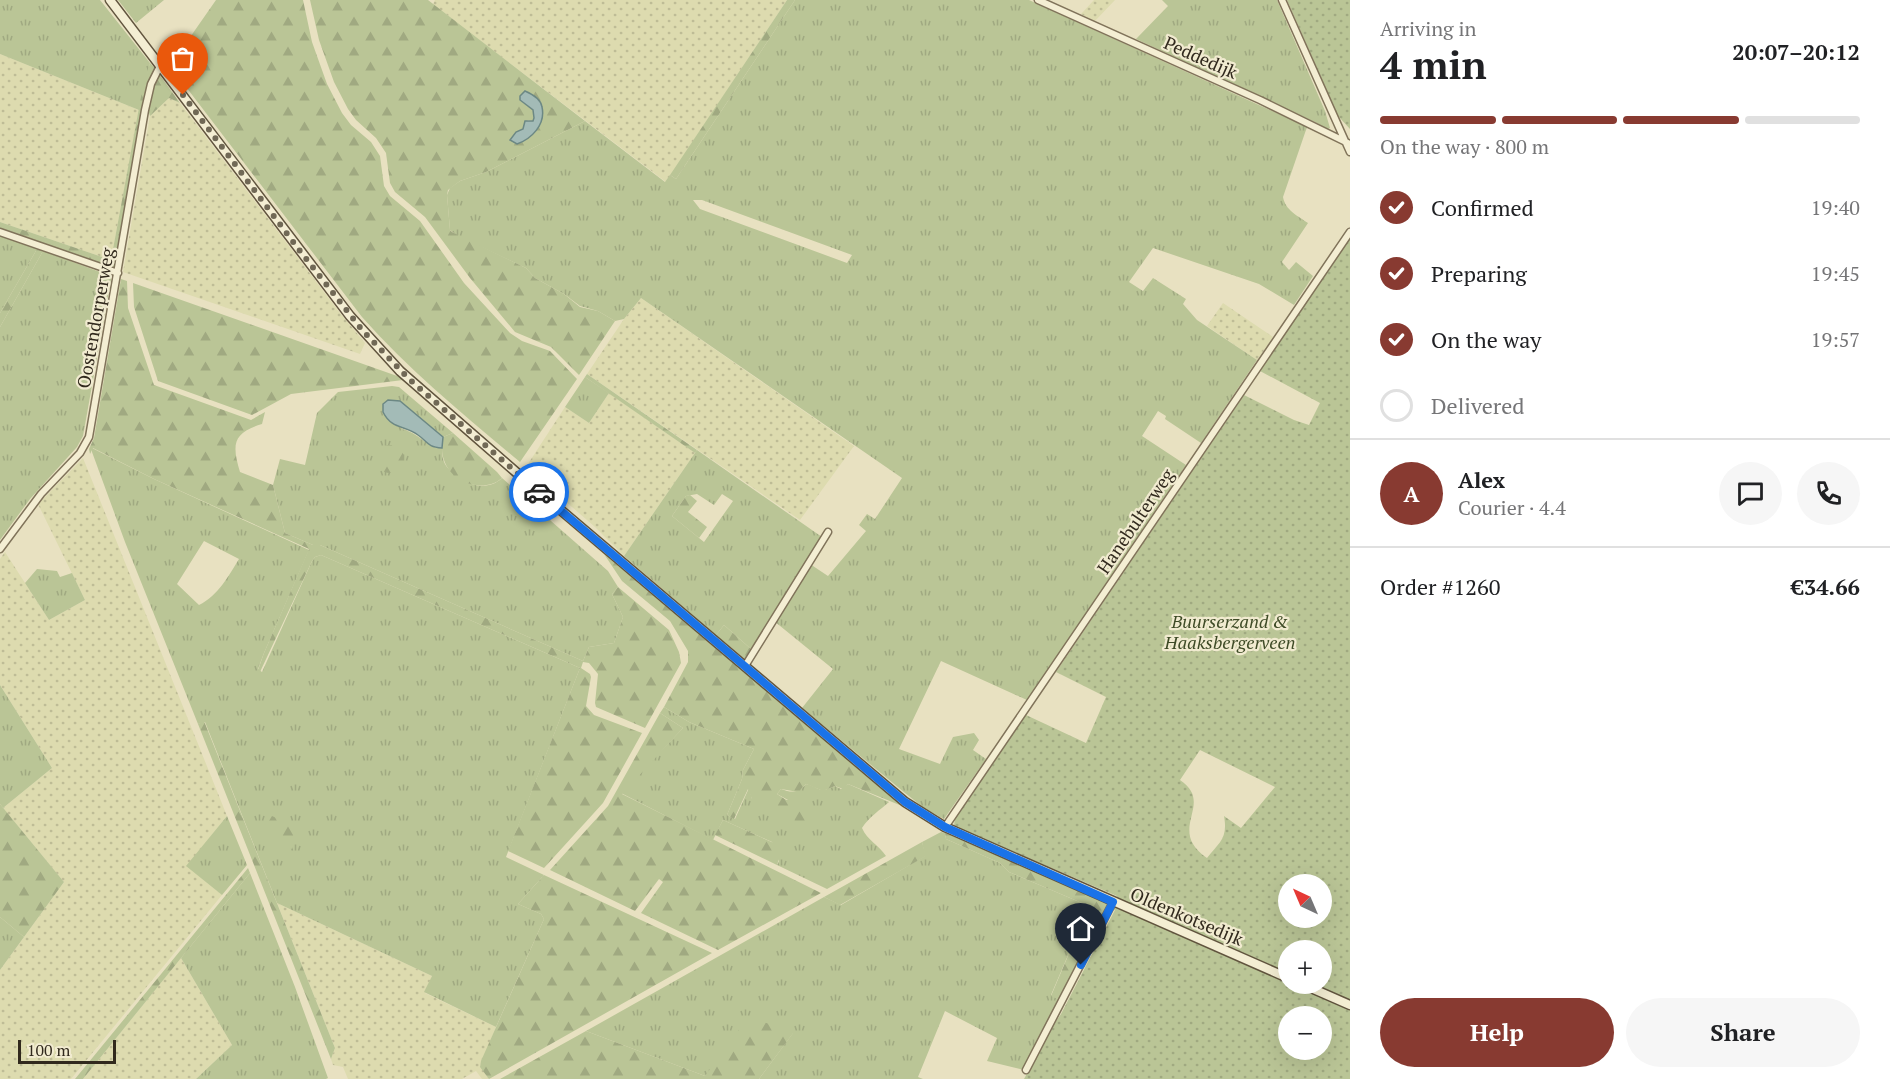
<!DOCTYPE html>
<meta charset="utf-8">
<style>
:root{--surface:#fff;--page:#f6f6f6;--text:#202124;--muted:#757577;--line:#e0e0e0;--accent:#883a31}
body{margin:0;font-family:"PT Serif",serif;background:var(--page);color:var(--text);height:100vh;display:flex;flex-direction:column;font-size:22px;white-space:nowrap}
*{box-sizing:border-box;margin:0}
p{font-size:20px;color:var(--muted)}
.icon{flex:none;width:33px;height:33px;fill:none;stroke:currentColor;stroke-width:2;stroke-linecap:round;stroke-linejoin:round}
.map{position:relative;flex:1;overflow:hidden}
.drawer{display:flex;flex-direction:column;background:var(--surface);width:540px}
.drawer>*{flex:none}
.needle{width:39px;rotate:316deg}
.fabs{position:absolute;left:1278px;top:874px;display:grid;gap:12px}
.fabs a{display:grid;place-items:center;width:54px;height:54px;border-radius:50%;background:var(--surface);box-shadow:0 6px 24px #0002;font-size:30px}
.scale{position:absolute;left:18px;bottom:15px;width:98px;box-sizing:border-box;padding-left:6px;border:3px solid #31291d;border-top:0;font-size:16px;line-height:21px;white-space:nowrap;color:#31291d;-webkit-text-stroke:4px #f1ebd0;paint-order:stroke}
.pin{position:absolute;display:grid;place-items:center;width:51px;height:51px;color:#fff;margin:-62px -26px;border-radius:50% 50% 50% 0;rotate:-45deg;box-shadow:0 0 6px #0007}
.pin .icon{rotate:45deg}
.courier{position:absolute;display:grid;place-items:center;width:60px;height:60px;margin:-30px;border:4px solid #1a73e8;border-radius:50%;background:#fff;color:#222;box-shadow:0 2px 8px #0007}
.head em{font-style:normal;font-weight:700}
.head div{display:flex;flex-direction:column-reverse}
.head{display:flex;align-items:center;justify-content:space-between;height:102px;padding:0 30px}
h1{font-size:39px;font-weight:700;line-height:45px}
.bar{display:grid;grid-template-columns:repeat(4,1fr);gap:9px 6px;align-content:center;height:72px;padding:0 30px}
.bar i{height:8px;border-radius:4px;background:var(--line)}
.bar .active{background:var(--accent)}
.bar p{grid-column:span 4}
.line{display:flex;align-items:center;gap:15px;padding:0 30px;border-top:2px solid var(--line)}
.line div{flex:1}
.round{display:grid;place-items:center;flex:none;width:63px;height:63px;border-radius:32px;background:var(--page)}
ol{padding:0 30px;list-style:none}
li{display:flex;align-items:center;gap:18px;height:66px}
li p{margin-inline-start:auto}
li .icon{padding:6px;border-radius:50%;background:var(--accent);color:#fff;stroke-width:4}
li:last-child{color:var(--muted)}
li i{width:33px;height:33px;border:3px solid var(--line);border-radius:50%}
.button{display:flex;gap:12px;margin-top:auto;padding:12px 30px}
.button a{flex:1;height:69px;border-radius:36px;background:var(--accent);color:#fff;font-size:24px;font-weight:700;line-height:69px;text-align:center}
.button a+a{background:var(--page);color:var(--text)}
main{display:flex;flex:1;min-height:0}
.map>svg:first-child{display:block}
</style>
<main>
<div class="map">
<svg width="1350" height="1079" viewBox="0 0 1350 1079">
<defs>
<pattern id="farmland-dots" width="8" height="8" patternUnits="userSpaceOnUse" patternTransform="scale(1.5)"><rect width="8" height="8" fill="#dddbaf"/><path d="M2 2h.1M6 6h.1" fill="none" stroke="#bebc96" stroke-width="1.8" stroke-linecap="round"/></pattern>
<pattern id="grass-tufts" width="24" height="20" patternUnits="userSpaceOnUse" patternTransform="scale(1.5)"><rect width="24" height="20" fill="#bac596"/><path d="M3 7l-1-3M5 7V3M7 7l1-3M15 17l-1-3M17 17v-4M19 17l1-3" fill="none" stroke="#a0a981"/></pattern>
<pattern id="forest-firs" width="22" height="20" patternUnits="userSpaceOnUse" patternTransform="scale(1.5)"><rect width="22" height="20" fill="#bac596"/><path d="M5 1l3.5 6h-7zM16 11l3.5 6h-7z" fill="#a0a981"/></pattern>
<pattern id="park-dots" width="8" height="8" patternUnits="userSpaceOnUse" patternTransform="scale(1.5)"><rect width="8" height="8" fill="#bac596"/><path d="M2 2h.1M6 6h.1" fill="none" stroke="#a0a981" stroke-width="1.8" stroke-linecap="round"/></pattern>
</defs>
<rect width="100%" height="100%" fill="#e8e1c1"/>
<path fill="url(#farmland-dots)" d="M435,0H787L666,182L482,42L433,4Z
M1094,0H1115L1095,21L1081,14Z
M0,54L139,110L111,260L0,222Z
M169,98L180,103L340,313L365,343L360,354L123,272L150,116Z
M641,298L854,446L800,520L587,374L624,319Z
M1223,303L1273,337L1257,360L1207,326Z
M609,393L695,453L624,556L595,527L526,467L565,407L589,423Z
M83,458L227,816L187,866L222,895L71,1079H0V970L64,882L3,808L52,768L0,685V559L5,552L49,620L85,600L38,504Z
M277,903L432,976L425,993L496,1027L480,1066L489,1079H482L476,1071L462,1079H348L343,1067L333,1065L331,1059L335,1048Z
M181,958L232,1045L196,1079H83Z"/>
<path fill="url(#grass-tufts)" fill-rule="evenodd" d="M0,0H100L150,63L139,110L0,54Z
M118,0H164L136,23Z
M795,0H1029L1307,127L1283,197C1285,210 1298,216 1308,223L1282,262L1289,270L1296,262L1313,276L1294,305L1259,284L1153,248L1129,282L1143,291L1153,278L1186,299L1183,304L1197,320L1257,360L1201,443L1165,419L1166,416L1158,411L1142,436L1186,465L1027,700L941,661L899,749L940,764L953,737L974,733L979,740L973,750L986,759L944,819L924,808L905,793L802,708L833,669L774,621L810,564L828,576L866,531L859,525L867,514L875,519L902,478L641,298L624,319L615,321L598,311L580,306L564,294L535,278L526,268L458,236L450,230L447,195L450,188L460,181L486,172L585,121L665,182L670,175L676,179ZM693,200H702L852,255L847,263L700,209Z
M1162,0H1277L1325,111L1330,128L1328,129L1315,122L1136,39L1168,6Z
M0,236L37,249L0,313Z
M43,251L111,276V279L83,436L77,447L30,499L0,540V327Z
M585,377L609,393L589,423L565,407Z
M392,386L399,387L453,433L443,437L400,401L395,400L402,429C419,433 426,447 442,448C442,455 443,462 447,467C460,483 485,494 502,478L608,571L618,587L612,594L623,617L614,643L589,647L583,661L320,545H313L285,533L273,485L280,459L305,465L317,413L338,392Z
M92,448L154,479L309,550L264,653L258,669L262,672L312,561L315,557L321,555L580,668L506,857L544,875L518,904L541,914L544,919L496,1027L424,992L432,976L277,903L205,722L198,724L125,542L92,452ZM204,541L239,559C229,575 218,596 199,605L177,584Z
M697,450L822,537L751,649L724,625L716,635L624,556ZM697,494L714,505L722,494L733,501L704,542L672,516L686,496Z
M37,569L57,571L60,577L72,573L85,600L49,620L25,583Z
M0,685L52,768L3,808L0,804Z
M664,707L689,722L754,749L743,770L742,779L727,815L735,819L749,788L752,799L788,800L777,794L781,789C792,793 798,793 806,784C822,788 817,794 835,786L841,789L848,784L889,802C880,810 869,817 862,828C867,840 879,845 886,856L827,889L777,865L779,861L772,842L723,820L713,840L621,793L683,728L660,713Z
M227,816L247,865L222,895L186,866Z
M941,832L945,833L946,839L1000,863L1009,872L1089,906L1051,995L1060,1000L1024,1070L987,1061L997,1038L945,1011L918,1077L923,1079H759L793,1033L705,1076L586,1031L824,897L841,905L925,856L922,842Z
M250,873L295,987L328,1078L326,1079H196L232,1045L181,958Z
M0,917L24,937L0,970Z"/>
<path fill="url(#forest-firs)" fill-rule="evenodd" d="M216,0H303L312,42L327,84L342,113L351,125L371,142L380,156L384,186L390,196L420,221L464,283L510,333L522,341L550,351L577,379L520,462C465,416 410,371 362,317L170,66Z
M310,0H428L585,121L486,172L460,181L448,190L447,195L450,230L452,232L526,268L535,278L564,294L580,307L598,311L615,321L579,375L551,347L515,332L470,278L425,217L395,192L390,183L386,153L376,138L356,120L348,109L334,82L319,40ZM522,102L542,107C541,131 534,139 510,140L516,132L523,129L525,123L528,120L533,121L534,118L533,110Z
M787,0H795L676,179L670,175Z
M150,63L156,69L147,88L115,269L0,229V222L111,260L143,86Z
M159,74L180,103L169,98L150,116C145,102 153,86 159,74Z
M37,249L43,251L0,327V313Z
M121,279L127,281L128,308L154,385L251,420L265,412L262,424C232,433 232,445 240,472L273,485L285,533L313,545H320L583,661L589,647L614,643L623,617L612,594L618,587L669,630L679,652L681,663L645,728L596,707L595,703L598,674L589,663L583,662L581,668L590,674L591,677L586,706L594,715L642,733L603,803L544,868L508,851L580,668L321,555L315,557L312,561L260,672L258,670L264,653L309,549L154,479L93,448L90,454L89,449L94,438Z
M133,283L400,377L403,380L291,394L252,415L158,381L134,307Z
M587,374L697,450L695,453L585,377Z
M453,433L497,472L502,478C484,494 451,483 444,460C441,452 442,445 443,437Z
M376 459a14 14 0 1 1 28 0a14 14 0 1 1-28 0Z
M690,495L697,501L688,512L707,527L699,538L672,516L686,496Z
M604,554L902,806L848,784L843,789L835,786L823,791L806,784L798,792L781,789L777,794L791,803L788,808L759,804L752,799L748,789L734,819L727,815L742,779L743,770L754,749L689,722L664,707L688,662V651L670,621L622,581Z
M724,625L751,649L745,659L716,635Z
M660,713L683,728L622,794L821,893L718,950L641,913L663,882L659,879L635,911L550,870L608,806Z
M204,721L335,1048L331,1059L198,724Z
M0,804L64,882L24,937L0,917Z
M800,807L811,809L820,814L818,819L808,830H801L795,824L793,812Z
M272,816L294,826L295,839L292,849L261,834Z
M723,820L776,844L780,856L777,865L715,835Z
M945,833L1109,904L1060,1000L1051,996L1089,906L1009,872L1000,863L946,839Z
M922,842L926,856L840,905L824,897Z
M248,868L250,873L83,1079H75Z
M544,875L712,953L489,1079L480,1067L481,1061L544,919L541,914L518,904Z
M748,1017L794,1032L759,1079H500L586,1031L705,1076Z"/>
<path fill="url(#park-dots)" fill-rule="evenodd" d="M1287,0H1350V129L1338,116Z
M1350,238V1079H1024L1054,1024L1061,1014L1115,910L1111,908L1117,896L954,826L955,818L1026,715L1086,743L1106,697L1056,672L1244,395L1294,420L1309,425L1320,403L1260,371ZM1200,750L1275,787L1241,828L1224,816C1228,838 1220,842 1207,858C1165,829 1216,804 1180,780ZM1288,885H1322V918H1288ZM1288,951H1322V984H1288ZM1288,1017H1322V1050H1288Z"/>
<path fill="#a3bbb7" stroke="#6c8884" stroke-width="1.5" d="M525,91C532,94 541,99 542,107C546,125 531,139 517,144L510,140L516,132L523,129L525,121H533L534,118L533,110L520,100V96Z
M388,400L400,401L443,437L442,448C427,447 428,442 418,435C405,425 392,430 383,412V404Z"/>
<g fill="none" stroke-linecap="round" stroke-linejoin="round">
<defs>
<path id="street" d="M1038,0L1260,100L1350,144
M1282,0L1350,152
M0,232L118,273
M0,549L41,494L80,453L89,437L145,110L151,84L160,66
M745,666L828,532
M945,827L1350,232
M1026,1070L1113,902"/>
<path id="secondary" d="M110,0L350,316L400,371L517,473L905,802L945,827L1288,978
M1302,984L1350,1005"/>
</defs>
<use href="#street" stroke="#80735a" stroke-width="9"/>
<use href="#secondary" stroke="#61543e" stroke-width="11"/>
<use href="#street" stroke="#f4eed3" stroke-width="6"/>
<use href="#secondary" stroke="#f4eed3" stroke-width="8"/>
</g>
<g fill="none" stroke-linecap="round" stroke-linejoin="round">
<path stroke="#716956" stroke-width="6" stroke-dasharray="0 10.8" d="M183,95L300,251L363,331L409,379L539,492"/>
<path stroke="#1a73e8" stroke-width="8" d="M539,492L905,802L945,827L1113,902L1081,965"/>
</g>
<g text-anchor="middle" dominant-baseline="central" stroke-width="4.5" stroke-linejoin="round" paint-order="stroke">
<g font-size="18" fill="#31291d" stroke="#f1ebd0">
<text transform="translate(1201 57) rotate(24)">Peddedijk</text>
<text transform="translate(95 318) rotate(-80)">Oostendorperweg</text>
<text transform="translate(1135 521) rotate(-56)">Hanebulterweg</text>
<text transform="translate(1187 916) rotate(23)">Oldenkotsedijk</text>
</g>
<g font-size="18" font-style="italic" fill="#3e4b26" stroke="#f1ebd0">
<text x="1230" y="621">Buurserzand &amp;<tspan x="1230" dy="21">Haaksbergerveen</tspan></text>
</g>
</g>
</svg>
<div class="fabs">
<a><svg class="needle" viewBox="-14 -14 28 28"><path d="M0-13l5 13h-10z" fill="#e53935"/><path d="M0 13l5-13h-10z" fill="#757577"/></svg></a>
<a>+</a>
<a>−</a>
</div>
<div class="scale">100 m</div>
<div class="pin" style="left:183px;top:95px;background:#ea580c"><svg class="icon" aria-label="bag" viewBox="0 0 24 24"><path d="M5 8h14l-1 12H6zM9 8a3 3 0 0 1 6 0"/></svg></div>
<div class="pin" style="left:1081px;top:965px;background:#1f2937"><svg class="icon" aria-label="home" viewBox="0 0 24 24"><path d="M3 11l9-7 9 7M6 9v11h12V9"/></svg></div>
<div class="courier" style="left:539px;top:492px"><svg class="icon" aria-label="car" viewBox="0 0 24 24"><path d="M5 17H2v-5l4-1 3-4h7l3 4 3 1v5h-3M9 17h6M6 11h13"/><circle cx="7" cy="17" r="2"/><circle cx="17" cy="17" r="2"/></svg></div>
</div>
<section class="drawer">
<div class="head"><div><h1>4 min</h1><p>Arriving in</p></div><em>20:07–20:12</em></div>
<div class="bar"><i class="active"></i><i class="active"></i><i class="active"></i><i></i><p>On the way · 800 m</p></div>
<ol>
<li><svg class="icon" aria-label="check" viewBox="0 0 24 24"><path d="M5 12l5 5 9-10"/></svg>Confirmed<p>19:40</p></li>
<li><svg class="icon" aria-label="check" viewBox="0 0 24 24"><path d="M5 12l5 5 9-10"/></svg>Preparing<p>19:45</p></li>
<li><svg class="icon" aria-label="check" viewBox="0 0 24 24"><path d="M5 12l5 5 9-10"/></svg>On the way<p>19:57</p></li>
<li><i></i>Delivered</li>
</ol>
<div class="line" style="height:108px"><b class="round" style="background:var(--accent);color:#fff">A</b><div><b>Alex</b><p>Courier · 4.4</p></div><a class="round"><svg class="icon" aria-label="chat" viewBox="0 0 24 24"><path d="M4 5h16v11H9l-5 4z"/></svg></a><a class="round"><svg class="icon" aria-label="phone" viewBox="0 0 24 24"><path d="M5 4h4l2 5-3 2q2 4 5 5l2-3 5 2v4C11 20 4 13 5 4z"/></svg></a></div>
<div class="line" style="height:78px"><div>Order #1260</div><b>€34.66</b></div>
<div class="button"><a>Help</a><a>Share</a></div>
</section>
</main>
